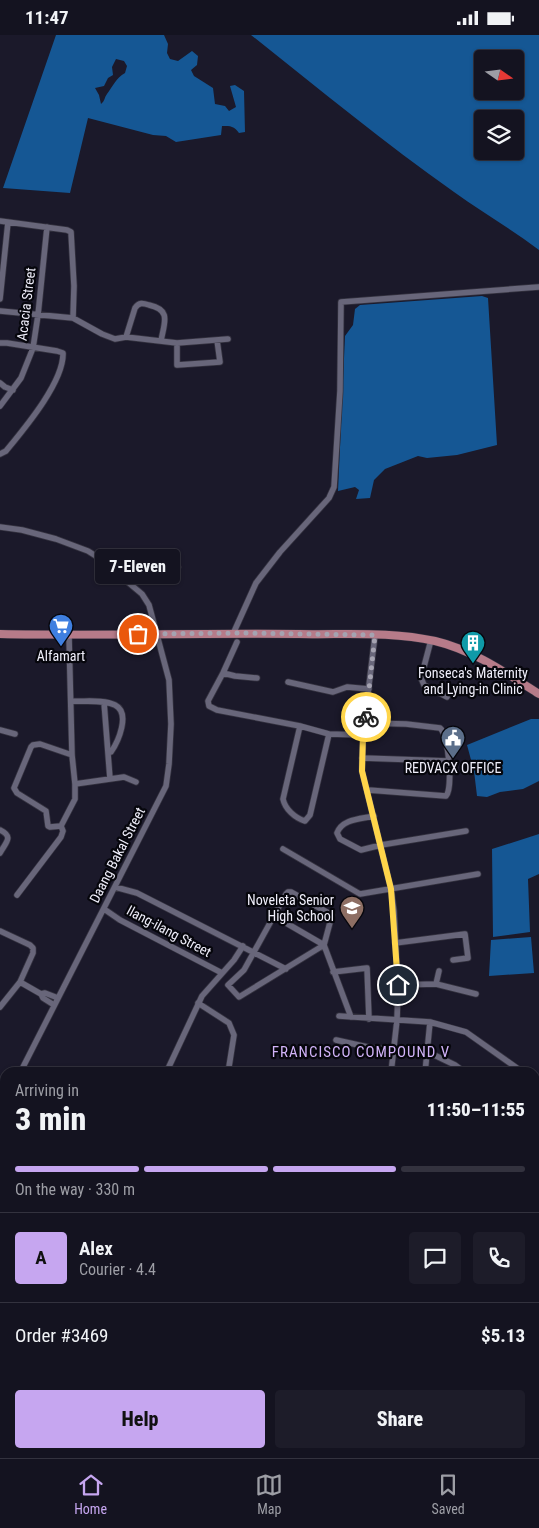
<!DOCTYPE html>
<meta charset="utf-8">
<style>
:root{--surface:#141320;--page:#1d1c29;--text:#f1f3f6;--muted:#9d9ea5;--line:#33323e;--accent:#c6a6f0}
body{margin:0;font-family:"Roboto Condensed",sans-serif;background:var(--page);color:var(--text);height:100vh;display:flex;flex-direction:column;font-size:19px;white-space:nowrap}
*{box-sizing:border-box;margin:0}
p{font-size:16px;color:var(--muted)}
.icon{flex:none;width:28px;height:28px;fill:none;stroke:currentColor;stroke-width:2;stroke-linecap:round;stroke-linejoin:round}
.map{position:relative;flex:1;overflow:hidden}
.sheet{position:absolute;left:0px;top:1032px;width:540px;height:391px;display:flex;flex-direction:column;background:var(--surface);border-radius:15px 15px 0 0;box-shadow:0 1px 4px #0004,0 0 0 1px var(--line)}
.sheet>*{flex:none}
.needle{width:32px;rotate:104deg}
.fabs{position:absolute;left:474px;top:15px;display:grid;gap:10px}
.fabs a{display:grid;place-items:center;width:50px;height:50px;border-radius:5px;background:var(--surface);box-shadow:0 1px 4px #0004,0 0 0 1px var(--line);font-size:25px}
.pin{position:absolute;display:grid;place-items:center;width:42px;height:42px;color:#fff;margin:-21px;border:2px solid #fff;border-radius:50%;box-shadow:0 1px 5px #0007}
.courier{position:absolute;display:grid;place-items:center;width:50px;height:50px;margin:-25px;border:4px solid #ffd54a;border-radius:50%;background:#fff;color:#222;box-shadow:0 1px 6px #0007}
.bubble{position:absolute;height:35px;border-radius:5px;background:var(--surface);box-shadow:0 1px 4px #0004,0 0 0 1px var(--line);font-size:16px;font-weight:800;line-height:35px;text-align:center}
.head em{font-style:normal;font-weight:800}
.head div{display:flex;flex-direction:column-reverse}
.head{display:flex;align-items:center;justify-content:space-between;height:85px;padding:0 15px}
h1{font-size:32px;font-weight:800;line-height:38px}
.bar{display:grid;grid-template-columns:repeat(4,1fr);gap:8px 5px;align-content:center;height:60px;padding:0 15px}
.bar i{height:6px;border-radius:4px;background:var(--line)}
.bar .on{background:var(--accent)}
.bar p{grid-column:span 4}
.line{display:flex;align-items:center;gap:12px;padding:0 15px;border-top:1px solid var(--line)}
.line div{flex:1}
.round{display:grid;place-items:center;flex:none;width:52px;height:52px;border-radius:5px;background:var(--page)}
.button{display:flex;gap:10px;margin-top:auto;padding:10px 15px}
.button a{flex:1;height:58px;border-radius:5px;background:var(--accent);color:#111;font-size:20px;font-weight:800;line-height:58px;text-align:center}
.button a+a{background:var(--page);color:var(--text)}
.status{display:flex;justify-content:space-between;align-items:center;height:35px;padding:0 25px;background:var(--surface);direction:ltr}
.status svg{height:14px;fill:currentColor}
.menu{display:flex;justify-content:space-around;align-items:center;height:70px;border-top:1px solid var(--line);background:var(--surface);font-size:14px;color:var(--muted)}
.menu a{display:grid;justify-items:center;gap:2px}
.menu .on{color:var(--accent)}
.map>svg:first-child{display:block}
</style>
<div class="status"><b>11:47</b><svg viewBox="0 0 49 12"><path d="M0 12V9h3v3zM5 12V6h3v6zM10 12V3h3v9zM15 12V0h3v12zM26 1h20v11H26zM47 4h2v5h-2z"/></svg></div>
<div class="map">
<svg width="539" height="1423" viewBox="0 0 539 1423">
<rect width="100%" height="100%" fill="#1b192a"/>
<path fill="#155794" fill-rule="evenodd" d="M56,0H164L168,9L167,18L170,24L178,26L192,16L198,21L197,30L191,35L194,41L213,53L215,69L225,71L229,76L236,72L230,51L235,50L244,56L245,97L239,98C234,91 231,91 222,91L221,100L176,107L166,101L153,100L88,83L70,158L3,153ZM116,24L124,26L127,31L125,38C116,43 113,51 107,59C104,63 105,66 101,69L99,60L95,53L104,51L108,43L113,40L112,32Z
M251,0H539V215C511,194 482,177 454,157C384,108 318,53 251,0ZM482,24H515V56H482ZM482,84H515V116H482Z
M482,261L488,263L497,410L457,420L427,423L418,421L385,434L374,445L370,463L356,464L359,455L355,452L338,456L345,301L353,290L355,274L360,270Z
M531,684H539V746L523,754L500,757L487,762L477,761L474,736L467,710Z
M539,799V839L528,844L530,897L493,902L492,814Z
M531,902L534,938L489,941L491,905Z
M0,1270H5V1289H0Z"/>
<g fill="none" stroke-linecap="round" stroke-linejoin="round">
<defs>
<path id="minor" d="M0,186L67,195L71,197L74,251L73,283
M0,264L8,187
M0,276L73,283L102,299L115,304L126,302L177,308L228,304
M126,302L135,273C139,267 143,268 149,270C172,275 164,288 161,306
M0,308H7L57,316L63,318C64,347 24,394 6,416L0,419
M177,308V330L220,327L217,305
M0,348L5,352L13,355
M0,371L21,343L33,313L38,280L47,192
M0,492L22,495L56,504L88,516L99,523L142,559L149,570L169,645L171,689L169,729L166,751L20,1038
M127,546L178,532
M233,599L256,548L280,517L329,463L334,452L340,356L341,267L539,252
M375,600L363,700L362,736L391,854L394,876L398,955L397,985L391,1038
M431,605L421,643L424,650L447,662
M237,607L223,638L208,666L209,671L217,675L300,691L329,699L363,700
M223,638L235,641L257,643
M288,647L333,657L347,652L369,654
M71,666C84,667 103,664 115,670C131,678 118,707 111,717L108,718
M104,667L110,744
M365,688L406,689L440,693C449,700 453,754 446,761L368,755
M300,691L283,764C285,774 295,783 305,786L310,780L329,699
M0,695L15,699
M362,723L448,726
M75,749L124,742L136,747
M374,781C360,784 342,784 337,798L340,804L361,815L381,810L466,796
M61,791L50,792L48,791L46,776L17,758L14,753L31,712L33,710L40,709L72,720
M0,795C14,802 6,807 0,818
M283,814L360,859L478,839
M115,852L137,858L286,934
M288,857H291L332,880L324,910L239,962L228,950L244,935L286,859Z
M17,860L61,802L63,796L61,791L75,764V749L72,720L69,601
M104,874L120,885L222,938
M274,881L324,910
M0,896L30,910L33,913V918L20,947L0,972
M395,908L465,899L468,923L453,925
M324,910L351,982
M333,937L367,933L369,984
M20,947L41,959L43,963L54,970
M436,949L439,936
M398,950L436,949L476,959
M41,959L45,958L58,963
M198,968L229,988L234,1000L228,1038
M339,981L430,987L466,997L524,1038
M336,1005L372,1013L394,1014
M428,1017L455,1030L466,1038
M166,1038L202,961L234,925L243,911
M425,1038L430,987
M535,1045L539,1048
M0,1076L5,1066
M535,1087L539,1090
M535,1134L539,1136
M0,1135L5,1136
M535,1185L539,1179
M0,1264L5,1265
M0,1292H5
M535,1387H539
M149,1419V1423
M456,1419L460,1423
M531,1419L533,1423
M39,1423V1419
M79,1423V1419
M116,1423V1419
M132,1423V1419
M185,1423V1419
M297,1423L298,1419
M424,1423L427,1419"/>
<path id="major" d="M0,599C100,601 199,598 299,599C344,600 391,596 435,606C473,615 506,638 539,659"/>
</defs>
<use href="#minor" stroke="#353340" stroke-width="7"/>
<use href="#major" stroke="#353340" stroke-width="9"/>
<use href="#minor" stroke="#68667a" stroke-width="5.5"/>
<use href="#major" stroke="#b67b89" stroke-width="8"/>
</g>
<g fill="none" stroke-linecap="round" stroke-linejoin="round">
<path stroke="#a5a3b1" stroke-width="5" stroke-dasharray="0 9" d="M138,599L241,598L375,600L366,682"/>
<path stroke="#ffd54a" stroke-width="6" d="M366,682L363,700L362,736L391,854L398,950"/>
</g>
<defs>
<symbol id="supermarket-pin" viewBox="-11 -11 22 30"><path d="M0 17L-7.5 6A9.5 9.5 0 1 1 7.5 6Z" fill="#3f7fe0" stroke="#06060c"/><path d="M-6-5.5h2.5l.6 2H6L4.5 2H-2.5L-4.4-4H-6ZM-1.5 3.2a1.3 1.3 0 1 0 .1 0ZM3 3.2a1.3 1.3 0 1 0 .1 0Z" fill="#fff"/></symbol>
<symbol id="building-pin" viewBox="-11 -11 22 30"><path d="M0 17L-7.5 6A9.5 9.5 0 1 1 7.5 6Z" fill="#0f9aa8" stroke="#06060c"/><path d="M-4-6H4V6H1V3H-1V6H-4ZM-2.5-4.3h1.7v1.8h-1.7ZM.8-4.3h1.7v1.8H.8ZM-2.5-1h1.7V.8h-1.7ZM.8-1h1.7V.8H.8Z" fill="#fff"/></symbol>
<symbol id="civic-pin" viewBox="-11 -11 22 30"><path d="M0 17L-7.5 6A9.5 9.5 0 1 1 7.5 6Z" fill="#5c6f8a" stroke="#06060c"/><path d="M-.6-6.5H3V-4.5H.6V-3L4-1V1h2V6H-6V1h2V-1L-.6-3ZM-1.2 2.5V6h2.4V2.5Z" fill="#fff"/></symbol>
<symbol id="school-pin" viewBox="-11 -11 22 30"><path d="M0 17L-7.5 6A9.5 9.5 0 1 1 7.5 6Z" fill="#8d6e63" stroke="#06060c"/><path d="M0-5L7-2L0 1L-7-2ZM-4 1L0 2.5L4 1V4Q0 6-4 4Z" fill="#fff"/></symbol>
</defs>
<g fill-rule="evenodd">
<use href="#supermarket-pin" x="47" y="577" width="28" height="38"/>
<use href="#building-pin" x="459" y="594" width="28" height="38"/>
<use href="#civic-pin" x="439" y="689" width="28" height="38"/>
<use href="#school-pin" x="338" y="859" width="28" height="38"/>
</g>
<g text-anchor="middle" dominant-baseline="central" stroke-width="4.5" stroke-linejoin="round" paint-order="stroke">
<g font-size="14" fill="#efeefa" stroke="#06060c">
<text transform="translate(26 269) rotate(-83)">Acacia Street</text>
<text transform="translate(117 820) rotate(-63)">Daang Bakal Street</text>
<text transform="translate(169 896) rotate(28)">Ilang-ilang Street</text>
</g>
<g font-size="14" fill="#efeefa" stroke="#06060c">
<text x="61" y="621">Alfamart</text>
<text x="473" y="638">Fonseca's Maternity<tspan x="473" dy="16">and Lying-in Clinic</tspan></text>
<text x="453" y="733">REDVACX OFFICE</text>
<text x="334" y="865" text-anchor="end">Noveleta Senior<tspan x="334" dy="16">High School</tspan></text>
</g>
<g font-size="15" letter-spacing="1" fill="#d1b3f8" stroke="#06060c">
<text x="361" y="1017">FRANCISCO COMPOUND V</text>
</g>
</g>
</svg>
<div class="fabs">
<a><svg class="needle" viewBox="-14 -14 28 28"><path d="M0-13l5 13h-10z" fill="#e53935"/><path d="M0 13l5-13h-10z" fill="#9d9ea5"/></svg></a>
<a><svg class="icon" aria-label="layers" viewBox="0 0 24 24"><path d="M12 4l9 5-9 5-9-5zM3 14l9 5 9-5"/></svg></a>
</div>
<div class="pin" style="left:138px;top:599px;background:#ea580c"><svg class="icon" aria-label="bag" viewBox="0 0 24 24"><path d="M5 8h14l-1 12H6zM9 8a3 3 0 0 1 6 0"/></svg></div>
<div class="pin" style="left:398px;top:950px;background:#1f2937"><svg class="icon" aria-label="home" viewBox="0 0 24 24"><path d="M3 11l9-7 9 7M6 9v11h12V9"/></svg></div>
<div class="courier" style="left:366px;top:682px"><svg class="icon" aria-label="bike" viewBox="0 0 24 24"><circle cx="6" cy="16" r="4"/><circle cx="18" cy="16" r="4"/><path d="M6 16l4-8h5l3 8M10 8l3 8H6M13 5h3"/></svg></div>
<div class="bubble" style="left:95px;top:514px;width:85px">7-Eleven</div>
<section class="sheet">
<div class="head"><div><h1>3 min</h1><p>Arriving in</p></div><em>11:50–11:55</em></div>
<div class="bar"><i class="on"></i><i class="on"></i><i class="on"></i><i></i><p>On the way · 330 m</p></div>
<div class="line" style="height:90px"><b class="round" style="background:var(--accent);color:#111">A</b><div><b>Alex</b><p>Courier · 4.4</p></div><a class="round"><svg class="icon" aria-label="chat" viewBox="0 0 24 24"><path d="M4 5h16v11H9l-5 4z"/></svg></a><a class="round"><svg class="icon" aria-label="phone" viewBox="0 0 24 24"><path d="M5 4h4l2 5-3 2q2 4 5 5l2-3 5 2v4C11 20 4 13 5 4z"/></svg></a></div>
<div class="line" style="height:65px"><div>Order #3469</div><b>$5.13</b></div>
<div class="button"><a>Help</a><a>Share</a></div>
</section>
</div>
<nav class="menu">
<a class="on"><svg class="icon" aria-label="home" viewBox="0 0 24 24"><path d="M3 11l9-7 9 7M6 9v11h12V9"/></svg>Home</a>
<a><svg class="icon" aria-label="map" viewBox="0 0 24 24"><path d="M3 6l6-2 6 2 6-2v14l-6 2-6-2-6 2zM9 4v14M15 6v14"/></svg>Map</a>
<a><svg class="icon" aria-label="saved" viewBox="0 0 24 24"><path d="M7 4h10v16l-5-4-5 4z"/></svg>Saved</a>
</nav>
